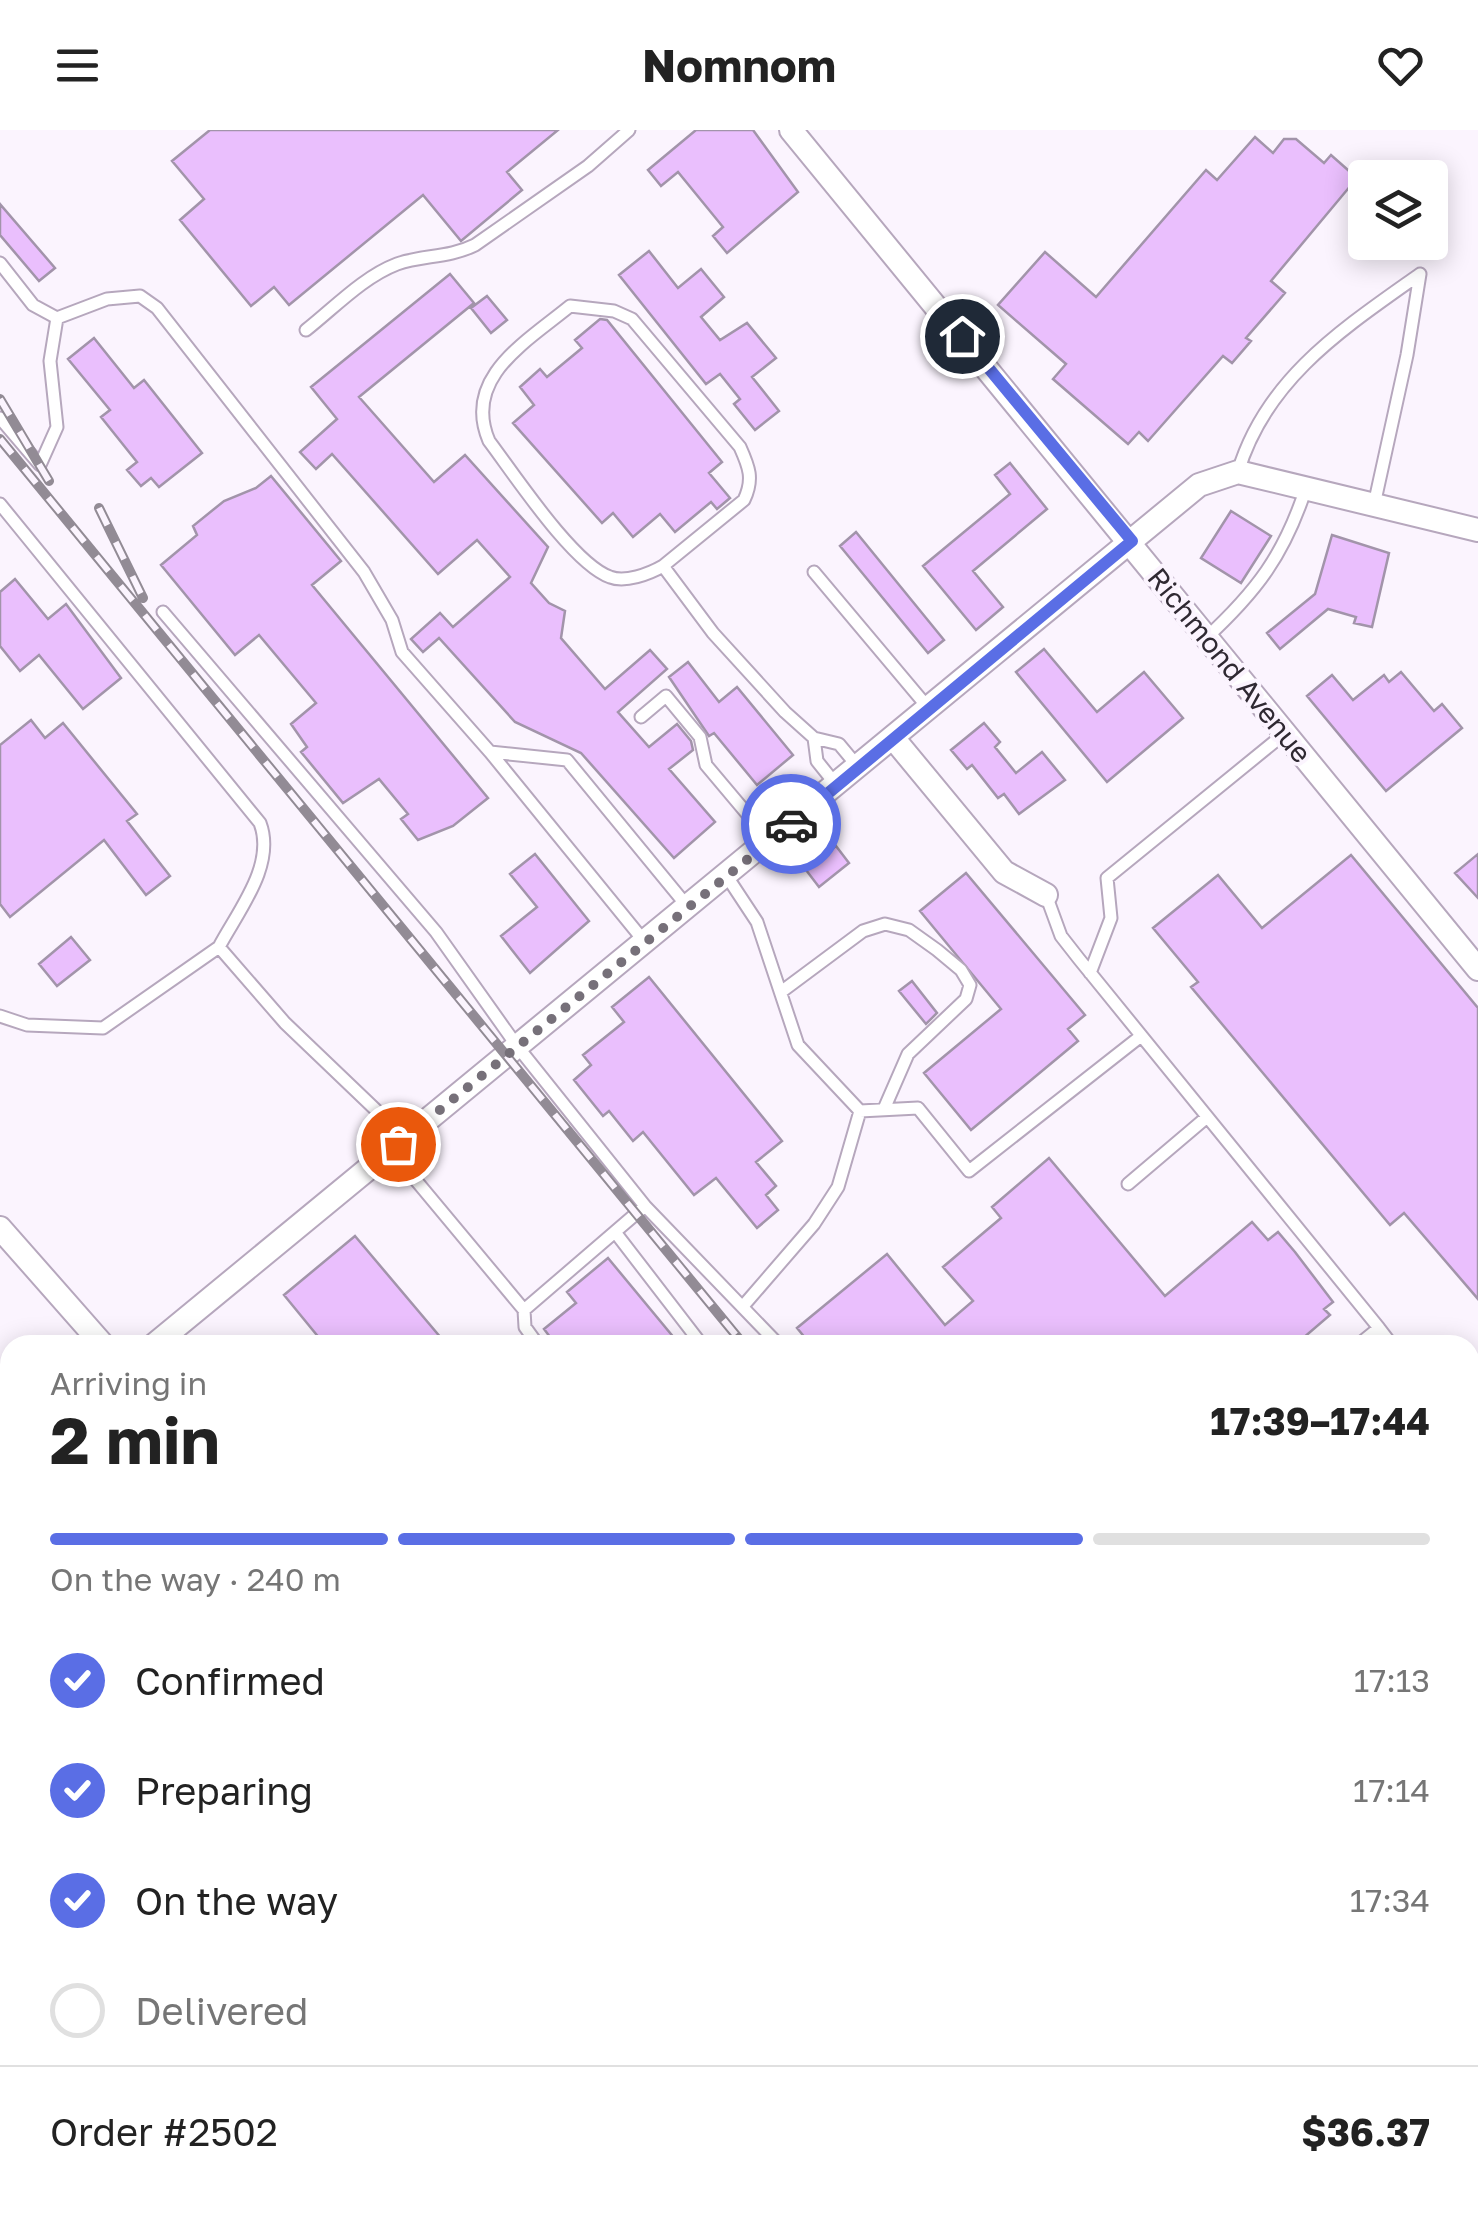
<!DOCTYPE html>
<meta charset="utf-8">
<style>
:root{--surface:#fff;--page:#f2f2f2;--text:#222;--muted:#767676;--line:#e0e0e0;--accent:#5a6ee5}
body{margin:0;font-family:"Golos Text",sans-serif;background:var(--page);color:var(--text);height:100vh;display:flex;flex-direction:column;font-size:38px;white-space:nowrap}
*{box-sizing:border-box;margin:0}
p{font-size:32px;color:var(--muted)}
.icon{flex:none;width:55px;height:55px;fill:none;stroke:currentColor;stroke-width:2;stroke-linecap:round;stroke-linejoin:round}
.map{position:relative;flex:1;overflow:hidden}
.panel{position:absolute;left:0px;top:1205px;width:1480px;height:882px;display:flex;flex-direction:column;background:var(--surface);border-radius:30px 30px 0 0;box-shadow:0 5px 25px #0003}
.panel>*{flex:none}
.controls{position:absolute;left:1348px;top:30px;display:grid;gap:20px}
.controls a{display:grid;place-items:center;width:100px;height:100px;border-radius:10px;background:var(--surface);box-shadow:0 5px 25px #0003;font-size:50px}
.pin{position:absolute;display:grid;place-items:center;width:85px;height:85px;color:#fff;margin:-42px;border:5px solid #fff;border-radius:50%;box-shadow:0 2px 10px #0007}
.courier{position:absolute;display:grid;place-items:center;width:100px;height:100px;margin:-50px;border:8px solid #5a6ee5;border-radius:50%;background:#fff;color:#222;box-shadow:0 2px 12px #0007}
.overview em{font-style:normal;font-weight:700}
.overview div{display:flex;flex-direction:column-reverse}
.overview{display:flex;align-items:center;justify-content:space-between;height:170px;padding:0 50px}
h1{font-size:65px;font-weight:700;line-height:75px}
.bar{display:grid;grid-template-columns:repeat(4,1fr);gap:15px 10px;align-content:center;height:120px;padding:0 50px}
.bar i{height:12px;border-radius:8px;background:var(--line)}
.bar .active{background:var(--accent)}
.bar p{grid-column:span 4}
.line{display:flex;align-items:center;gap:25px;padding:0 50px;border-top:2px solid var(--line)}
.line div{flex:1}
ol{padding:0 50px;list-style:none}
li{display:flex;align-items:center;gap:30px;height:110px}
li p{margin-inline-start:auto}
li .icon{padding:10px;border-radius:50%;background:var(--accent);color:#fff;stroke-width:4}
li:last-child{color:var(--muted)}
li i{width:55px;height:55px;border:5px solid var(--line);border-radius:50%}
header{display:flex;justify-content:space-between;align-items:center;height:130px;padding:0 50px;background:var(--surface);font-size:45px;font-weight:700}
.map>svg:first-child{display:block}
</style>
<header><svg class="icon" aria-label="menu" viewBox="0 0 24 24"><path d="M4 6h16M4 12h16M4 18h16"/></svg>Nomnom<svg class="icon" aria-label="heart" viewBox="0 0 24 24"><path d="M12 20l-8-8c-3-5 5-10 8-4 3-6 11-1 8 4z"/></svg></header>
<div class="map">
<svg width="1478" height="2087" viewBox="0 0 1478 2087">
<rect width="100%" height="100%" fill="#fbf4fe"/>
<path fill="#eabffd" stroke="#a294aa" stroke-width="2.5" d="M210,0H558L507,42L522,60L461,111L423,65L289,175L274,157L251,176L180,90L204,69L172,31Z
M696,0H753L798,62L727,123L713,106L723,97L678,42L661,56L648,40Z
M1255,7L1273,23L1284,9H1296L1324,33L1331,25L1357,48L1271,151L1285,163L1246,208L1251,211L1232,233L1223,226L1148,311L1139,302L1128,314L1053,249L1066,234L998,175L1045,122L1096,167L1206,40L1217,50Z
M0,74L55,138L39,151L0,105Z
M649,121L678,158L701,139L724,167L701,187L720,210L747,193L776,228L752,247L779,281L755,300L734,274L740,269L720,244L706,254L619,145Z
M450,144L474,173L359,267L434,352L465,325L548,417L531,453L549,473L565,481L561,508L605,559L650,520L667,539L618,582L649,617L677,594L691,611L693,620L669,639L715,692L674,728L581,623L515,592L439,508L423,522L411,509L440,483L453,497L510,447L477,410L438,444L332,324L316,339L300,322L337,289L311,257Z
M487,166L507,190L491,203L471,178Z
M600,189L607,190L722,332L709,343L730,368L717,379L711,372L675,402L660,384L633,407L613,383L602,393L513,293L534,275L520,257L540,239L547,247L582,218L575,210Z
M94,208L134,258L144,250L202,323L159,357L151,348L141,356L127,340L137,332L101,287L110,280L68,229Z
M1010,333L1047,379L973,441L1003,477L976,500L923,436L1010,364L995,345Z
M271,346L341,431L312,455L488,668L453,696L418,710L401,689L408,684L379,649L343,673L301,622L307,617L291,594L316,573L259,505L235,525L161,435L197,405L193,396L224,371L256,358Z
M1231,381L1271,406L1241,453L1201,428Z
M856,402L944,510L928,523L840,416Z
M1332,405L1389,423L1372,497L1354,493L1356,487L1328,479L1280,519L1267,503L1315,464Z
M15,449L48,489L66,474L121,548L83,579L39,525L20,541L0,516V462Z
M1044,519L1097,582L1144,542L1183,588L1107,652L1016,542Z
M688,532L719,572L737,557L793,625L757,655L714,603L709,606L669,547Z
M1401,542L1434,581L1442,574L1462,598L1386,661L1307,566L1332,545L1353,570L1384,545L1389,552Z
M31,590L45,608L63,593L137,684L127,691L170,746L146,765L104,710L10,787L0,774V615Z
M984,593L1000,612L995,617L1016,643L1042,622L1065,650L1019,684L1004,664L998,668L972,635L967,639L951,620Z
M836,716L849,733L819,757L806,740Z
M535,724L589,791L530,843L501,806L537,777L510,744Z
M1478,724V768L1455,743Z
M1351,725L1478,878V1169L1404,1083L1390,1095L1191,857L1198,852L1153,798L1218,745L1262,798Z
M966,743L1085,885L1068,899L1078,911L971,1000L924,943L1001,879L920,781Z
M71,807L90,830L57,856L39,834Z
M649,847L782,1011L756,1032L776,1056L766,1065L778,1080L757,1098L716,1048L694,1065L643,1002L633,1011L609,981L603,986L574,950L591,935L583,925L624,892L612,877Z
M912,851L937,883L926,894L899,861Z
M1049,1028L1165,1166L1252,1092L1268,1110L1278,1102L1295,1122L1333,1172L1324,1179L1330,1185L1295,1215H811L797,1198L887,1124L945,1195L973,1171L943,1137L1001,1088L992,1077Z
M355,1106L447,1215H325L284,1165Z
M608,1128L680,1215H556L544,1199L576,1173L567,1162Z"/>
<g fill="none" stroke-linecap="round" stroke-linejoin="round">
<defs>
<path id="service" d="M0,133L33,175L57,188L107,169L140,166L157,178L364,442L392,490L402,522L490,622
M306,200C334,178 363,147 397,134C422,125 449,128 475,115L588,36L629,0
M0,288L40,335L57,297L50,231L57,188
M1238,342C1266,248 1344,198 1420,144
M0,374L260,693C276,735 238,781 219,817L285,893L377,981L414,1048L524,1180L645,1076L517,916L436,802L163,482
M1374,375L1407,225L1420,144
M663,436C649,444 625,453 610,447C573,434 514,344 489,311C462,248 526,212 570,176L614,181L632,189L740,317C749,337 754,349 744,370L663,436L713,503L785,582L814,608L839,614L859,638
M814,442L930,580
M1205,509C1257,461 1284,425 1306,358
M641,587L666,566L700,607L706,635L770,711
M814,608L817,631L837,656
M726,745L757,792L798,915L860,981L918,978L969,1041L1141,906
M1046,765L1061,806L1079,829L1379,1198
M644,811L490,622L567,630L687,776
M1090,843L1111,788L1107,748L1284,604
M781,862L863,801L885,794L909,800L937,820L961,840L970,855L966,869L908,924L884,979
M0,886L27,895L103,898L219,817
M1128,1054L1207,987
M645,1076L779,1215
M615,1102L702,1215
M744,1175L814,1094L838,1057L860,981
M524,1180L525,1197L538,1215
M1358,1215L1379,1198L1392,1215
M391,2078L399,2087
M669,2087L681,2078"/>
<path id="minor" d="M791,0L1478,839
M894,609L1004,742L1046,765
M0,1098L103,1215
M154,1215L1199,355L1238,342L1478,400
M1470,1284L1478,1300
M0,1344L10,1335
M0,1933L10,1945
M99,2078L103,2087
M816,2078L824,2087"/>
<path id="secondary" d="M1470,1674L1478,1667
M967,2087L979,2078"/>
</defs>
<use href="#service" stroke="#b6a7bd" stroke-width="15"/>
<use href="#minor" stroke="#b6a7bd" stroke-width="26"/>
<use href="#secondary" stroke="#b6a7bd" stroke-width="34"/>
<use href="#service" stroke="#fff" stroke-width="11"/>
<use href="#minor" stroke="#fff" stroke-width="22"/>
<use href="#secondary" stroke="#fee8de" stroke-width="30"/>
<defs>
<path id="rail" d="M0,269L49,351
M0,309L744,1215
M99,378L143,468
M1470,1765L1478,1758
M1470,1898L1478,1894
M933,2087L936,2078
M1081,2087L1093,2078"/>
</defs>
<use href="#rail" stroke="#928b95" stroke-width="10"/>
<use href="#rail" stroke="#fbf4fe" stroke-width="6" stroke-dasharray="19" stroke-linecap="butt"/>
</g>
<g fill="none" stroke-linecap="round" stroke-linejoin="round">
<path stroke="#767079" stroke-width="10" stroke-dasharray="0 18" d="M398,1014L791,694"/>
<path stroke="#5a6ee5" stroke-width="12" d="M791,694L1132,411L962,206"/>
</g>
<g text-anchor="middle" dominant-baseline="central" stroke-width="8" stroke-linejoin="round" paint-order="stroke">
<g font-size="28" fill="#2f2932" stroke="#fbf4fe">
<text transform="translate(1230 535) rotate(51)">Richmond Avenue</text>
</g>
</g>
</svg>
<div class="controls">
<a><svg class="icon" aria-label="layers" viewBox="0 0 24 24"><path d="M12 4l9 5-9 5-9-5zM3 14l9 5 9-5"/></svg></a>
</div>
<div class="pin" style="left:398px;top:1014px;background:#ea580c"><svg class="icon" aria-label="bag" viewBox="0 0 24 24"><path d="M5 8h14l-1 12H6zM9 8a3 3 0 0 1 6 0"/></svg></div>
<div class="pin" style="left:962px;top:206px;background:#1f2937"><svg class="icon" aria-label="home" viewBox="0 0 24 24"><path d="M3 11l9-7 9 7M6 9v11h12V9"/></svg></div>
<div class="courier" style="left:791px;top:694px"><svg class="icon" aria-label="car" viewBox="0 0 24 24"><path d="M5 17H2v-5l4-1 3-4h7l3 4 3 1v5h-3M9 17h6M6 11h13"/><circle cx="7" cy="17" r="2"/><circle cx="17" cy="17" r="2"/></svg></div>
<section class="panel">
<div class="overview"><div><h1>2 min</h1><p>Arriving in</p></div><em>17:39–17:44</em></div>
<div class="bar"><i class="active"></i><i class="active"></i><i class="active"></i><i></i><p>On the way · 240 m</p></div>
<ol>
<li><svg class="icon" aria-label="check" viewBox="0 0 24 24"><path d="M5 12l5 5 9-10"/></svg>Confirmed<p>17:13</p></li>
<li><svg class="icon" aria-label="check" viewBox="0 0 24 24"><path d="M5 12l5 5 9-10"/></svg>Preparing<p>17:14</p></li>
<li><svg class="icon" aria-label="check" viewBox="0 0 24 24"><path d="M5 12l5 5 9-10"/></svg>On the way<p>17:34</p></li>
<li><i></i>Delivered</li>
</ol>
<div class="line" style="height:130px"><div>Order #2502</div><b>$36.37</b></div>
</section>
</div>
